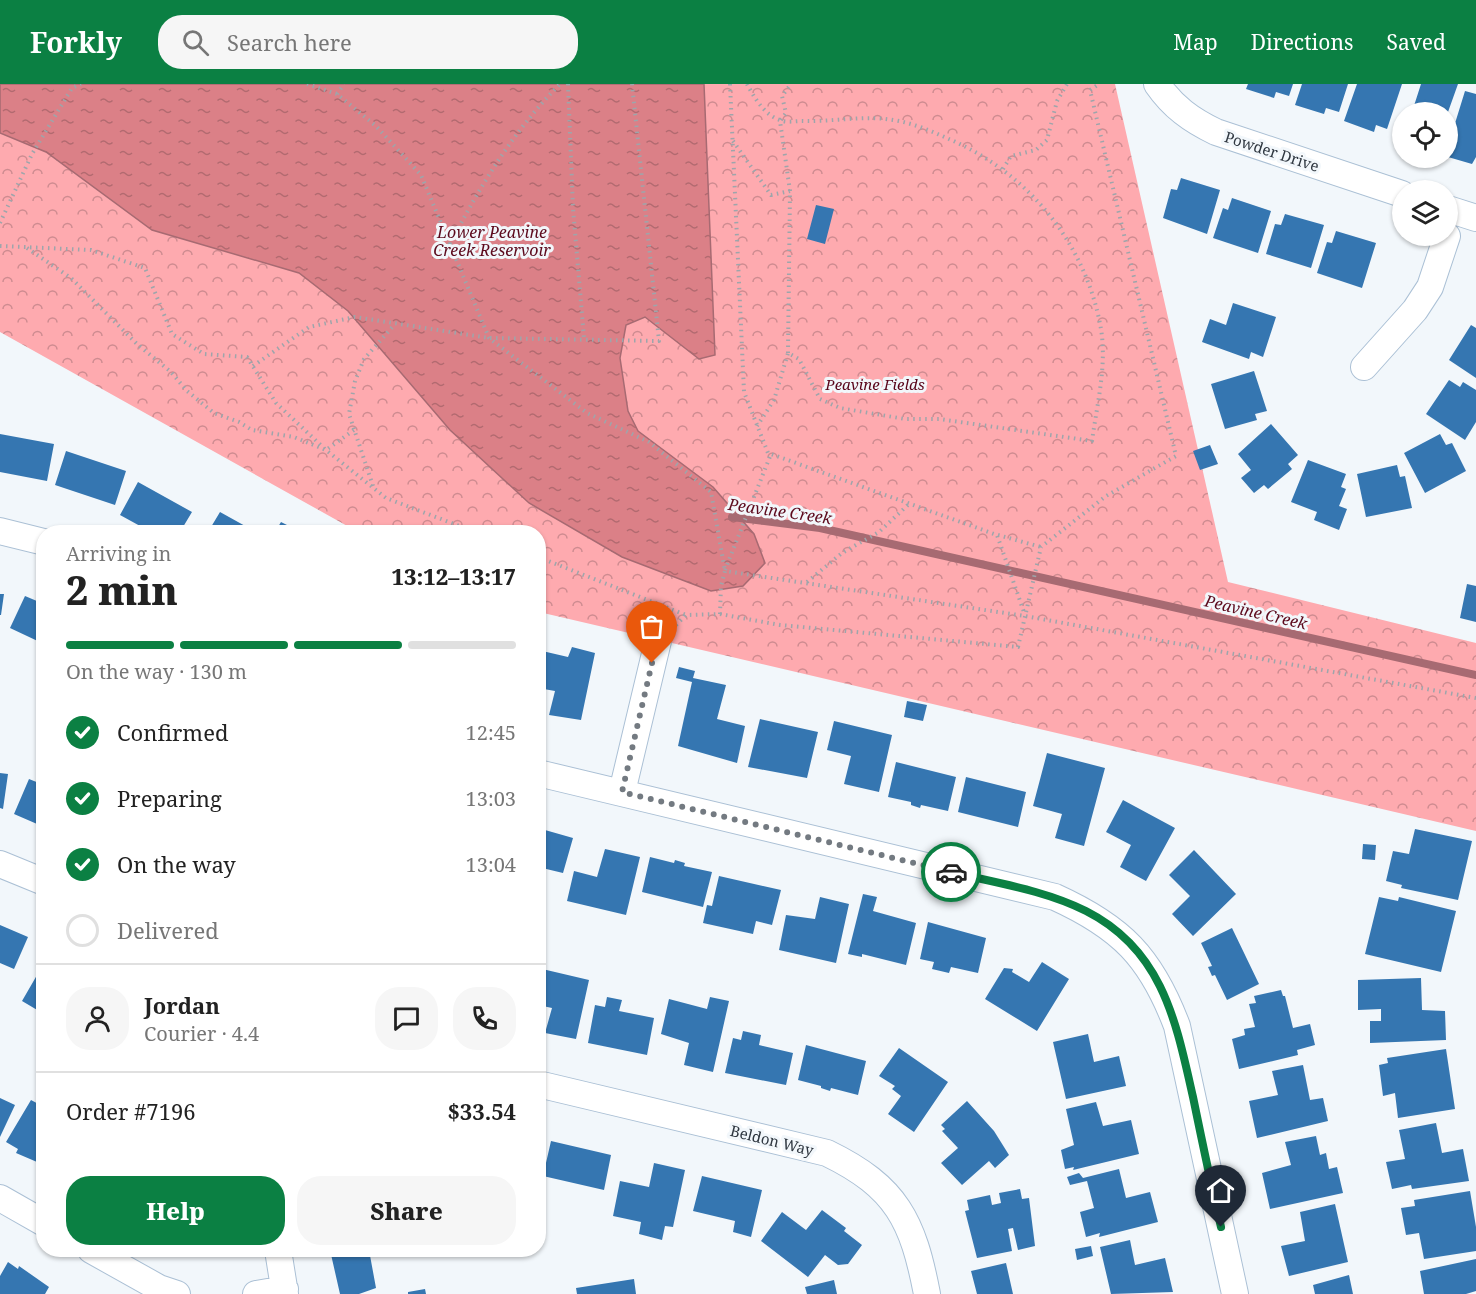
<!DOCTYPE html>
<meta charset="utf-8">
<style>
:root{--surface:#fff;--page:#f6f6f6;--text:#222;--muted:#767676;--line:#e0e0e0;--accent:#0b8043}
body{margin:0;font-family:"Noto Serif",serif;background:var(--page);color:var(--text);height:100vh;display:flex;flex-direction:column;font-size:22px;white-space:nowrap}
*{box-sizing:border-box;margin:0}
p{font-size:20px;color:var(--muted)}
.icon{flex:none;width:33px;height:33px;fill:none;stroke:currentColor;stroke-width:2;stroke-linecap:round;stroke-linejoin:round}
.map{position:relative;flex:1;overflow:hidden}
.sheet{position:absolute;left:36px;top:441px;width:510px;height:732px;display:flex;flex-direction:column;background:var(--surface);border-radius:24px;box-shadow:0 2px 4px #0004}
.sheet>*{flex:none}
.buttons{position:absolute;left:1392px;top:18px;display:grid;gap:12px}
.buttons a{display:grid;place-items:center;width:66px;height:66px;border-radius:50%;background:var(--surface);box-shadow:0 2px 4px #0004;font-size:30px}
.pin{position:absolute;display:grid;place-items:center;width:51px;height:51px;color:#fff;margin:-62px -26px;border-radius:50% 50% 50% 0;rotate:-45deg;box-shadow:0 0 6px #0007}
.pin .icon{rotate:45deg}
.courier{position:absolute;display:grid;place-items:center;width:60px;height:60px;margin:-30px;border:4px solid #0b8043;border-radius:50%;background:#fff;color:#222;box-shadow:0 2px 8px #0007}
.headline em{font-style:normal;font-weight:800}
.headline div{display:flex;flex-direction:column-reverse}
.headline{display:flex;align-items:center;justify-content:space-between;height:102px;padding:0 30px}
h1{font-size:39px;font-weight:800;line-height:45px}
.bar{display:grid;grid-template-columns:repeat(4,1fr);gap:9px 6px;align-content:center;height:72px;padding:0 30px}
.bar i{height:8px;border-radius:4px;background:var(--line)}
.bar .on{background:var(--accent)}
.bar p{grid-column:span 4}
.line{display:flex;align-items:center;gap:15px;padding:0 30px;border-top:2px solid var(--line)}
.line div{flex:1}
.round{display:grid;place-items:center;flex:none;width:63px;height:63px;border-radius:24px;background:var(--page)}
ol{padding:0 30px;list-style:none}
li{display:flex;align-items:center;gap:18px;height:66px}
li p{margin-inline-start:auto}
li .icon{padding:6px;border-radius:50%;background:var(--accent);color:#fff;stroke-width:4}
li:last-child{color:var(--muted)}
li i{width:33px;height:33px;border:3px solid var(--line);border-radius:50%}
.button{display:flex;gap:12px;margin-top:auto;padding:12px 30px}
.button a{flex:1;height:69px;border-radius:24px;background:var(--accent);color:#fff;font-size:24px;font-weight:800;line-height:69px;text-align:center}
.button a+a{background:var(--page);color:var(--text)}
header{display:flex;align-items:center;gap:36px;box-sizing:border-box;height:84px;padding:0 30px;background:var(--accent);color:#fff}
header strong{font-size:28px}
nav{display:flex;gap:33px;margin-inline-start:auto;font-size:21px}
.search{width:420px;height:54px;background:var(--page);display:flex;align-items:center;gap:15px;box-sizing:border-box;padding:0 21px;border-radius:24px;color:var(--muted);font-size:22px}
.map>svg:first-child{display:block}
</style>
<header>
<strong>Forkly</strong>
<div class="search"><svg class="icon" aria-label="search" viewBox="0 0 24 24"><circle cx="10" cy="10" r="6"/><path d="M15 15l6 6"/></svg>Search here</div>
<nav><a>Map</a><a>Directions</a><a>Saved</a></nav>
</header>
<div class="map">
<svg width="1476" height="1210" viewBox="0 0 1476 1210">
<defs>
<pattern id="park-crowns" width="20" height="18" patternUnits="userSpaceOnUse" patternTransform="scale(1.5)"><rect width="20" height="18" fill="#feaaaf"/><path d="M2 6a3 3 0 1 1 6 0M12 15a3 3 0 1 1 6 0" fill="none" stroke="#ce8b90"/></pattern>
<pattern id="water-ripples" width="26" height="14" patternUnits="userSpaceOnUse" patternTransform="scale(1.5)"><rect width="26" height="14" fill="#db8087"/><path d="M2 4q2-2 4 0t4 0M15 11q2-2 4 0t4 0" fill="none" stroke="#b26a70"/></pattern>
</defs>
<rect width="100%" height="100%" fill="#f2f7fb"/>
<path fill="url(#park-crowns)" d="M0,0H1115L1228,498L1476,559V747L539,528L538,448H358L0,248Z"/>
<path fill="url(#water-ripples)" stroke="#a76a72" stroke-width="1.5" d="M0,0H704L715,271L699,275L645,233L626,241L620,274L628,327L638,347L713,403L754,450L765,479L743,502L711,507L622,473L529,419L450,346L348,227L299,189L152,146L46,68L0,49Z"/>
<g fill="none" stroke-linecap="round" stroke-linejoin="round">
<path stroke="#a76a72" stroke-width="8" d="M732,433L820,444L1476,591"/>
</g>
<path fill="#3576b1" d="M1248,0H1293L1289,12L1276,8L1274,14L1246,5Z
M1302,0H1348L1339,28L1326,24L1324,30L1295,21Z
M1357,0H1402L1387,45L1376,41L1374,48L1344,37Z
M1421,0H1458L1448,28H1412Z
M1465,7L1476,10V73L1472,80L1448,73V62Z
M1181,94L1220,106L1207,150L1163,134L1171,105L1177,106Z
M1232,114L1271,127L1258,169L1213,154L1223,124L1228,126Z
M816,121L834,125L825,160L807,155Z
M1285,130L1324,141L1311,184L1266,170L1275,140L1281,141Z
M1336,147L1376,159L1362,204L1317,189L1327,158L1332,159Z
M1233,219L1276,233L1263,273L1251,268L1249,275L1202,258L1210,235L1226,241Z
M1471,241L1476,244V294L1449,276Z
M1254,287L1267,327L1255,330L1257,336L1225,345L1211,300Z
M1449,296L1460,303L1463,298L1476,306V338L1465,356L1426,330Z
M1271,340L1298,371L1288,380L1292,385L1268,405L1264,401L1254,409L1241,394L1251,386L1238,370Z
M0,350L54,360L47,397L0,388Z
M1440,350L1446,361L1452,359L1466,387L1425,409L1404,369Z
M1210,361L1218,380L1200,386L1193,367Z
M66,367L126,387L115,421L55,401Z
M1308,376L1346,390L1341,403L1346,405L1339,422L1347,425L1339,446L1314,436L1317,428L1291,418Z
M1397,381L1400,393L1405,392L1412,424L1366,433L1357,390Z
M138,398L192,428L180,448H151L120,431Z
M220,428L256,448H208Z
M281,438L301,448H275Z
M1467,500L1476,502V538L1460,534Z
M0,510H4L1,531H0Z
M25,512L44,520V560L10,544Z
M572,563L595,569L581,636L549,631L555,607L538,604V566L568,573Z
M679,583L695,587L693,594L726,601L717,635L745,642L737,679L678,662L692,598L676,594Z
M907,617L927,621L923,637L904,633Z
M760,635L818,648L807,694L748,683Z
M834,637L892,651L879,708L844,700L851,672L827,666Z
M1047,669L1105,684L1084,762L1055,754L1062,730L1033,722Z
M896,678L956,693L948,727L921,721L920,724L911,721V718L888,713Z
M0,689L8,690L3,725L0,724Z
M966,693L1026,708L1018,743L958,728Z
M29,695L44,701V743L14,730Z
M1123,716L1175,744L1146,797L1120,783L1131,761L1106,748Z
M538,744L573,754L563,789L538,783Z
M1415,745L1472,757L1458,816L1401,804L1402,801L1386,797L1393,767L1409,770Z
M1363,760L1376,761L1375,776L1362,775Z
M605,765L640,773L626,831L567,817L574,787L597,793Z
M1194,766L1236,810L1193,852L1172,830L1190,812L1169,791Z
M650,773L674,779L675,776L685,779L684,782L712,788L703,823L642,808Z
M719,792L781,806L772,841L756,837L753,850L703,839L707,821L712,822Z
M863,810L877,813L873,827L916,839L906,881L862,870V873L848,870Z
M820,813L849,820L836,879L779,866L786,831L815,835Z
M1379,813L1398,817L1399,813L1456,827L1441,888L1365,870Z
M928,838L986,854L978,889L951,883L949,889L932,885L934,878L920,875Z
M0,841L28,853L14,885L0,879Z
M1232,844L1259,900L1227,916L1215,891L1212,892L1208,883L1212,882L1201,859Z
M1042,878L1069,895L1037,947L985,915L1004,884L1013,885L1012,888L1029,898Z
M44,879V930L22,917Z
M538,884L589,896L576,955L545,949L552,924L538,921Z
M1421,894L1422,926L1445,927L1446,956L1370,959V937H1381V925L1358,926V896Z
M1281,906L1283,912H1285L1293,944L1310,940L1315,961L1297,966L1298,971L1239,985L1232,955L1245,951L1244,945L1255,943L1249,920L1256,919L1254,912Z
M607,913L622,916L619,927L654,934L647,971L588,959L595,921L605,923Z
M710,913L729,917L713,988L684,981L689,959L661,950L669,915L707,925Z
M743,947L761,951L759,961L793,969L786,1001L725,989L733,954L741,956Z
M1088,950L1094,978L1119,972L1126,1002L1066,1015L1053,958Z
M806,961L866,977L858,1011L831,1004L830,1007L821,1004V1002L798,996Z
M899,964L948,998L914,1048L888,1030L901,1012L892,1005L895,1002L879,992Z
M1446,965L1455,1025L1398,1034L1395,1009L1383,1012L1379,981L1388,979L1387,974Z
M1303,981L1310,1016L1323,1014L1328,1037L1257,1054L1249,1017L1278,1011L1272,987Z
M0,1014L15,1021L0,1053Z
M31,1016L44,1023L37,1037L44,1041V1081L16,1069L18,1065L6,1058Z
M967,1017L994,1047L1009,1071L995,1084L989,1077L962,1101L941,1079L958,1064L942,1047L945,1045L941,1041Z
M1096,1018L1103,1042L1131,1036L1139,1070L1073,1086L1074,1083L1065,1085L1061,1066L1074,1061L1066,1025Z
M1436,1039L1442,1069L1463,1065L1469,1097L1412,1105L1411,1101L1392,1105L1386,1078L1405,1075L1399,1046Z
M1316,1052L1320,1071L1326,1069L1329,1085L1337,1083L1343,1109L1270,1125L1262,1089L1291,1081L1285,1058Z
M551,1057L611,1071L604,1106L543,1092Z
M654,1079L685,1086L673,1143L665,1142L662,1156L639,1150L641,1138L613,1132L620,1097L649,1103Z
M1119,1085L1126,1114L1150,1108L1158,1138L1099,1153L1100,1149L1086,1153L1080,1128L1094,1124L1087,1097L1070,1101L1067,1093L1079,1089L1083,1094Z
M702,1092L762,1106L751,1153L733,1148L735,1137L693,1127Z
M1020,1105L1022,1115L1029,1114L1035,1162L1018,1166L1013,1144L1008,1145L1012,1167L977,1174L965,1127L969,1126L967,1116L990,1111L992,1121L1001,1119L999,1109Z
M1470,1107L1476,1143V1167L1424,1175L1419,1149L1406,1151L1401,1124L1415,1122L1414,1116Z
M1335,1120L1348,1178L1289,1192L1281,1162L1305,1157L1300,1128Z
M822,1126L846,1144L844,1147L862,1161L848,1180L838,1181L825,1171L808,1193L761,1157L782,1128L806,1146Z
M1130,1156L1135,1181L1165,1174L1173,1208L1111,1210L1100,1163Z
M1091,1162L1093,1172L1077,1176L1075,1165Z
M330,1166H369L376,1204L359,1210H340Z
M1476,1175V1207L1466,1210H1424L1420,1187Z
M8,1178L18,1185L19,1182L49,1203L45,1210H0V1192Z
M1006,1179L1013,1210H977L971,1187Z
M1349,1191L1353,1210H1315L1313,1201Z
M634,1195L636,1210H577L576,1204Z
M834,1196L837,1210H807L805,1203Z
M425,1205L426,1210H408V1208Z"/>
<g fill="none" stroke-linecap="round" stroke-linejoin="round">
<defs>
<path id="minor" d="M1157,0C1173,23 1191,36 1216,48L1402,110
M1448,125L1476,134
M1364,283L1415,226L1430,203L1447,152
M0,447L44,458
M538,689L1055,813C1121,843 1151,873 1177,942L1235,1210
M622,708L658,557
M0,780L44,798
M538,1000L827,1069C897,1103 913,1137 927,1210
M0,1114L44,1139
M91,1166L159,1204L177,1210
M278,1166L285,1210
M256,1210L285,1205"/>
</defs>
<use href="#minor" stroke="#abc0d5" stroke-width="28"/>
<path stroke="#9ea5ab" stroke-width="4" stroke-dasharray="1.5 4.5" stroke-linecap="butt" d="M307,0L337,10L376,42L421,91L489,254L587,329L649,358L711,408L725,487
M568,0L573,124L584,254
M730,0L744,308L768,369L997,451L1025,531
M747,0C754,13 764,31 780,36C786,39 796,37 802,37C832,38 864,31 893,36C913,39 931,47 949,55C1028,89 1086,159 1101,245C1107,282 1097,320 1092,357L939,335H905L840,324L820,315L799,275L788,269L774,316L757,342
M337,10L344,0
M733,57L771,111L790,107
M1003,85L1011,72L1036,66L1047,56L1057,17L1067,0
M0,139L32,70L72,4L81,0
M450,160C480,102 514,46 560,0
M0,162L91,166L145,184L172,250L204,270L247,273L276,319L326,366L386,414L475,448
M27,164L71,194L137,260L171,288L187,307L214,329L239,338L252,346L294,353L326,366L354,346
M788,269L790,107L780,37L786,29L782,12L791,0
M253,282L309,243L355,233L489,254L659,257L632,0
M373,402L349,330L355,297L364,275L395,240
M998,451L1041,463
M538,473L686,531
M725,486L771,370
M807,498L842,469L879,448L910,419
M720,530L780,541L1018,563L1041,463L1106,412L1176,372L1090,6L1099,0
M676,541L686,531L720,530L721,502L725,487L1025,532L1476,614"/>
<use href="#minor" stroke="#fff" stroke-width="26"/>
</g>
<g fill="none" stroke-linecap="round" stroke-linejoin="round">
<path stroke="#737a81" stroke-width="6" stroke-dasharray="0 10.8" d="M652,579L622,708L951,788"/>
<path stroke="#0b8043" stroke-width="8" d="M951,788C996,799 1044,806 1086,827C1163,866 1176,938 1193,1013C1202,1057 1211,1100 1221,1143"/>
</g>
<g text-anchor="middle" dominant-baseline="central" stroke-width="6" stroke-linejoin="round" paint-order="stroke">
<g font-size="15" fill="#2f3740" stroke="#f2f7fb">
<text transform="translate(1272 67) rotate(18)">Powder Drive</text>
<text transform="translate(772 1056) rotate(14)">Beldon Way</text>
</g>
<g font-size="15" font-style="italic" fill="#580319" stroke="#f2f7fb">
<text x="875" y="300">Peavine Fields</text>
</g>
<g font-size="16" font-style="italic" fill="#5d0a1d" stroke="#f2f7fb">
<text x="492" y="148">Lower Peavine<tspan x="492" dy="18">Creek Reservoir</tspan></text>
<text transform="translate(780 427) rotate(8)">Peavine Creek</text>
<text transform="translate(1256 528) rotate(13)">Peavine Creek</text>
</g>
</g>
</svg>
<div class="buttons">
<a><svg class="icon" aria-label="locate" viewBox="0 0 24 24"><circle cx="12" cy="12" r="6"/><path d="M12 2v4M12 18v4M2 12h4M18 12h4"/></svg></a>
<a><svg class="icon" aria-label="layers" viewBox="0 0 24 24"><path d="M12 4l9 5-9 5-9-5zM3 14l9 5 9-5"/></svg></a>
</div>
<div class="pin" style="left:652px;top:579px;background:#ea580c"><svg class="icon" aria-label="bag" viewBox="0 0 24 24"><path d="M5 8h14l-1 12H6zM9 8a3 3 0 0 1 6 0"/></svg></div>
<div class="pin" style="left:1221px;top:1143px;background:#1f2937"><svg class="icon" aria-label="home" viewBox="0 0 24 24"><path d="M3 11l9-7 9 7M6 9v11h12V9"/></svg></div>
<div class="courier" style="left:951px;top:788px"><svg class="icon" aria-label="car" viewBox="0 0 24 24"><path d="M5 17H2v-5l4-1 3-4h7l3 4 3 1v5h-3M9 17h6M6 11h13"/><circle cx="7" cy="17" r="2"/><circle cx="17" cy="17" r="2"/></svg></div>
<section class="sheet">
<div class="headline"><div><h1>2 min</h1><p>Arriving in</p></div><em>13:12–13:17</em></div>
<div class="bar"><i class="on"></i><i class="on"></i><i class="on"></i><i></i><p>On the way · 130 m</p></div>
<ol>
<li><svg class="icon" aria-label="check" viewBox="0 0 24 24"><path d="M5 12l5 5 9-10"/></svg>Confirmed<p>12:45</p></li>
<li><svg class="icon" aria-label="check" viewBox="0 0 24 24"><path d="M5 12l5 5 9-10"/></svg>Preparing<p>13:03</p></li>
<li><svg class="icon" aria-label="check" viewBox="0 0 24 24"><path d="M5 12l5 5 9-10"/></svg>On the way<p>13:04</p></li>
<li><i></i>Delivered</li>
</ol>
<div class="line" style="height:108px"><a class="round"><svg class="icon" aria-label="person" viewBox="0 0 24 24"><circle cx="12" cy="8" r="4"/><path d="M4 21q1-7 8-7t8 7"/></svg></a><div><b>Jordan</b><p>Courier · 4.4</p></div><a class="round"><svg class="icon" aria-label="chat" viewBox="0 0 24 24"><path d="M4 5h16v11H9l-5 4z"/></svg></a><a class="round"><svg class="icon" aria-label="phone" viewBox="0 0 24 24"><path d="M5 4h4l2 5-3 2q2 4 5 5l2-3 5 2v4C11 20 4 13 5 4z"/></svg></a></div>
<div class="line" style="height:78px"><div>Order #7196</div><b>$33.54</b></div>
<div class="button"><a>Help</a><a>Share</a></div>
</section>
</div>
